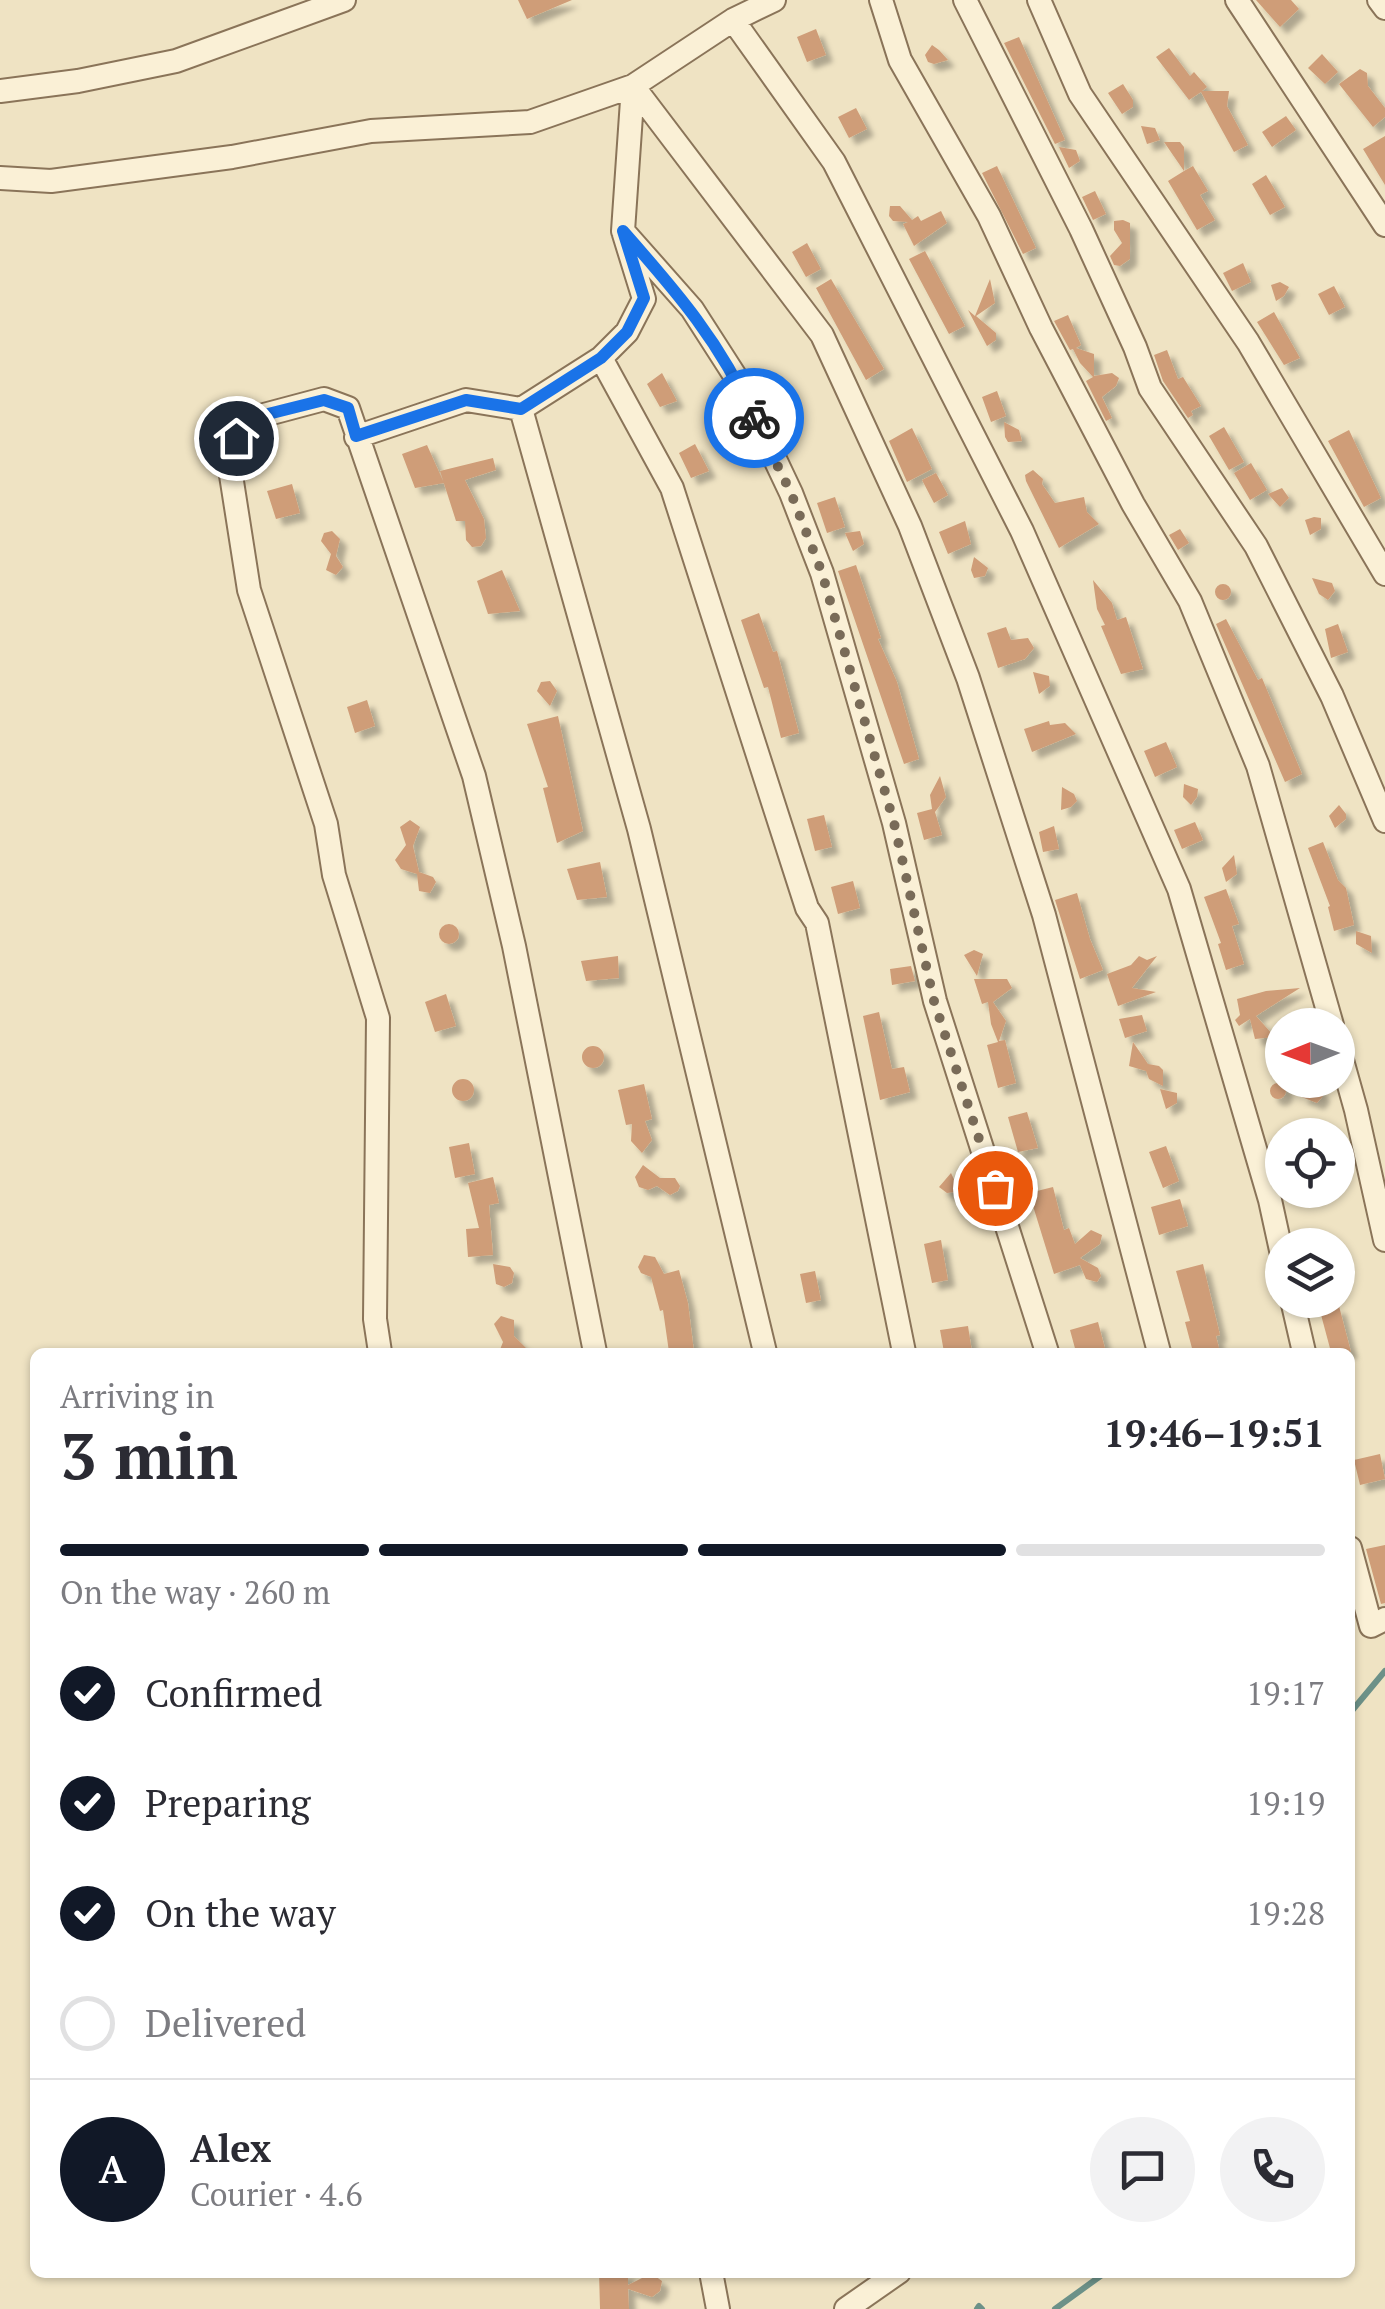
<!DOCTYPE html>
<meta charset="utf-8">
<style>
:root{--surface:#fff;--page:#f2f2f3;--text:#2b2b33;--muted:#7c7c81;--line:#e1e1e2;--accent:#111827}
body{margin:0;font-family:"PT Serif",serif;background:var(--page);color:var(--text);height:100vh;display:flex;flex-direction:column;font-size:38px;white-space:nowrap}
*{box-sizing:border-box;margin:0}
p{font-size:32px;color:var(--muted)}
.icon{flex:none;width:55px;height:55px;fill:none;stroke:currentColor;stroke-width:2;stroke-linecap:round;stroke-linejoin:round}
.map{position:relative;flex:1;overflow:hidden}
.details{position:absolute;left:30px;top:1348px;width:1325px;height:930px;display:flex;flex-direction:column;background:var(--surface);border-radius:15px;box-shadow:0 2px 8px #0004}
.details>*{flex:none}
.needle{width:65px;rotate:269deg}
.tools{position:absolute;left:1265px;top:1008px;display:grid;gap:20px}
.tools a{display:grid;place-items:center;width:90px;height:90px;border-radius:50%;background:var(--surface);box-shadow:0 2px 8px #0004;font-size:50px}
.pin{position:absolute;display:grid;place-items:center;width:85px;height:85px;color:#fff;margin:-42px;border:5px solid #fff;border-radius:50%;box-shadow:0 2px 10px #0007}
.courier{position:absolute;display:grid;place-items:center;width:100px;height:100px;margin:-50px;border:8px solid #1a73e8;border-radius:50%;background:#fff;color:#222;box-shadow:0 2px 12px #0007}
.summary em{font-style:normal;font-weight:700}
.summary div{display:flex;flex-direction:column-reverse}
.summary{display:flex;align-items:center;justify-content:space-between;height:170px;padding:0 30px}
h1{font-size:65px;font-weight:700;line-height:75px}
.bar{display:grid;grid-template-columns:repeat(4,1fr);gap:15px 10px;align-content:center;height:120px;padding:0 30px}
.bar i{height:12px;border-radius:8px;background:var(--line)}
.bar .current{background:var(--accent)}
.bar p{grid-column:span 4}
.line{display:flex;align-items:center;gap:25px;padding:0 30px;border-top:2px solid var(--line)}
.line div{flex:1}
.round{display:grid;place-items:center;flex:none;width:105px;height:105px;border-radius:52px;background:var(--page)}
ol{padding:0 30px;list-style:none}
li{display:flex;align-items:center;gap:30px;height:110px}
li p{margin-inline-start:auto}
li .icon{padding:10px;border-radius:50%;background:var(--accent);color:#fff;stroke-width:4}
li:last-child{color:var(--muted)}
li i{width:55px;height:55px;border:5px solid var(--line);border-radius:50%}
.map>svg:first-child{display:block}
</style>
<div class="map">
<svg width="1385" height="2309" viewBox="0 0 1385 2309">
<defs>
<filter id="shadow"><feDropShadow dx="7" dy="7" stdDeviation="2.5" flood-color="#0004"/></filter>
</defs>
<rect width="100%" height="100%" fill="#efe3c3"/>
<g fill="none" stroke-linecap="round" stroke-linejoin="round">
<path stroke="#6c9188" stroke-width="6" d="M1350,1713L1385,1671
M977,2309L979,2306L982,2309
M1055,2309L1106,2272"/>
</g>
<path fill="#cf9d78" filter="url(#shadow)" d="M518,0H572L527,19Z
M1256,0H1291L1299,9L1280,27Z
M816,29L826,55L807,62L797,37Z
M1019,37L1065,140L1055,144L1004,43Z
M932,45L939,50L948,60L934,64L928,62L925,55Z
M1169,48L1190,76L1194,72L1207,87L1202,91H1229L1227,106L1248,145L1234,152L1201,92L1189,100L1156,57Z
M1322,54L1338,72L1325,84L1308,68Z
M1360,69L1367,73L1368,86L1385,108V117L1373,127L1339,84Z
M1123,84L1133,100V107L1122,114L1108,93Z
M856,108L867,129L849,138L838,117Z
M1286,116L1296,130L1272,147L1262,132Z
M1141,126L1155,128L1160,140L1147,144Z
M1385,136V185L1363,149Z
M1164,142H1180L1184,147V171L1193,166L1208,191L1200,195L1215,220L1197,230L1168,181L1184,171Z
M1059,147L1076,150L1080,161L1069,168Z
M997,166L1036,248L1023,254L982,173Z
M1266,175L1285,207L1270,215L1252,184Z
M1095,191L1106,214L1093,220L1082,197Z
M890,206H900L912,220L918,216L921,221L941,211L947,223L914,246L903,224L908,222L893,221L889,216Z
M1123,220L1130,223V259L1120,266L1114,265L1110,256L1122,243L1114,230V221Z
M807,243L821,269L806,277L792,252Z
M925,251L965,326L949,334L909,259Z
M1243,263L1251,282L1232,291L1223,273Z
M831,279L884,369L866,380L816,288Z
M990,279L995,303L976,316L996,333V340L987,346L968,310L975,316Z
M1280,282L1289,287L1284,296L1276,301L1271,285Z
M1334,286L1345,307L1329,315L1318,294Z
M1274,312L1300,358L1284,365L1257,322Z
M1068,315L1081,345L1076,348L1094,354V376L1112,373L1119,378L1116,386L1102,397L1112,418L1106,421L1086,381L1093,377L1080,363L1073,349L1070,350L1054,321Z
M1167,350L1178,379L1183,377L1201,406L1191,411L1193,415L1188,418L1163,381L1154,355Z
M662,373L677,401L660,407L647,384Z
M997,391L1006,416L991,422L982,397Z
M1004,422L1019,430L1022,441L1008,442L1005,437Z
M1224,427L1244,462L1229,470L1209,436Z
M912,428L932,469L907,482L889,441Z
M1349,430L1381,498L1364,507L1328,441Z
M695,444L709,471L691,478L679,453Z
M427,445L444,483L415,488L402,454Z
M493,458L496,470L465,480L484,519L486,538L481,546L472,547L466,540L465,521H456L440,471Z
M1251,463L1267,490L1250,500L1234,473Z
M1033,470L1043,479L1042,484L1055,503L1084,497L1087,512L1099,524L1059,548L1026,481L1025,475Z
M936,473L948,495L934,503L922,480Z
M292,484L300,513L276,519L267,491Z
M1282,488L1289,498L1280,507L1268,494Z
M835,497L845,527L827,533L817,503Z
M1314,517L1321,518V529L1310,535L1305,520Z
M965,521L971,544L948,554L939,532Z
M1180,529L1189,543L1178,550L1169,535Z
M332,531L340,539L336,556L343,567L336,575L326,570L331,554L321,541L324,533Z
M860,531L864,544L853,551L845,533Z
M974,557L988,568L985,576L974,578L971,570Z
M856,565L881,638L878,639L897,682L919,759L904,764L838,571Z
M502,570L520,611L488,614L477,581Z
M1312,578L1332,583L1335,591L1328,600L1319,594Z
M1093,580L1112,603L1117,620L1126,617L1143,669L1121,674L1101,626L1105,625L1097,609Z
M1215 592a8 8 0 1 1 16 0a8 8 0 1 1-16 0Z
M759,613L773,652L777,651L799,733L781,738L768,687L764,688L741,620Z
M1226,619L1258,680L1262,678L1302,774L1285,782L1216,624Z
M1338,624L1348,652L1331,658L1325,629Z
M1006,627L1011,640L1028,638L1034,648L1025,659L998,668L987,633Z
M1033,672L1049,676L1050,686L1039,694Z
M550,681L557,691L550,706L537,691L541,682Z
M367,700L375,726L355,733L347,707Z
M558,716L583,831L557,843L543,788L548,787L527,724Z
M1049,721L1050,725L1065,723L1076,734L1032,752L1024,729Z
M1166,742L1177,767L1155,777L1144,751Z
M940,776L946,797L935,812L942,835L924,840L917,813L932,809L930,795Z
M1184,784L1198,789L1197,797L1191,805L1183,797Z
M1062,787L1074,794L1077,801L1071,807L1061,810Z
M1339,805L1346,814V819L1335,828L1329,816Z
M824,815L832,847L815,851L807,819Z
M410,820L420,827L413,846L419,872L433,877L436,882L430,893L419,891L417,874L401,869L395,860L406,845L400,827Z
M1195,822L1203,840L1182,849L1174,830Z
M1054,826L1059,849L1043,852L1039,832Z
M1323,842L1338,880L1346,888L1354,925L1334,931L1328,907L1330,906L1308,848Z
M1234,855L1237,874L1226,882L1222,868Z
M600,862L607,897L577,900L567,869Z
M853,881L860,908L838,914L831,887Z
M1226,889L1239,924L1232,926L1244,964L1226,970L1218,944L1221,943L1204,897Z
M1077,893L1090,939L1103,970L1080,979L1055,900Z
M439 934a10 10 0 1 1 20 0a10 10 0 1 1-20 0Z
M1356,931L1371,936L1372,953L1356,944Z
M974,950L983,954L977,976L964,955Z
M618,956L619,978L586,981L581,961Z
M1139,956L1147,960L1157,956L1132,988L1156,992L1118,1006L1107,974L1131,965Z
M911,966L915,981L892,985L890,969Z
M974,979H1007L1012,988L993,1002L1006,1021L999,1041L1005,1040L1016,1083L998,1088L987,1045L998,1042L991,1024L988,1002L982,1004Z
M1300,988L1256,1016L1275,1037L1255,1039L1250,1019L1239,1026L1235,1020L1240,1015L1237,999L1266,991Z
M446,994L456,1026L435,1032L425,1002Z
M879,1012L892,1069L904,1067L910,1092L880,1100L863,1016Z
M1142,1015L1147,1031L1125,1038L1119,1019Z
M1133,1042L1148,1064L1159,1066L1163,1070V1086L1149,1079L1146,1071L1129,1066Z
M582 1057a11 11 0 1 1 22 0a11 11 0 1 1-22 0Z
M452 1090a11 11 0 1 1 22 0a11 11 0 1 1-22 0Z
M1270 1091a8 8 0 1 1 16 0a8 8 0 1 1-16 0Z
M644,1084L652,1119L645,1121L652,1140L642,1153L631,1141L632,1124L626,1125L618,1090Z
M1312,1086L1320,1088L1323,1096L1317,1103L1299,1096Z
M1160,1089L1177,1093V1103L1166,1109Z
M1027,1112L1038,1148L1018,1152L1008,1117Z
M469,1143L475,1174L455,1178L449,1147Z
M1166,1146L1179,1181L1163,1188L1149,1152Z
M643,1165L660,1178H675L680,1186L678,1191L670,1195L657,1186L648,1190L639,1187L635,1177Z
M951,1173L957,1186L955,1192L947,1193L939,1187Z
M493,1177L499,1203L489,1205L493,1255L468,1257L466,1229L479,1228L468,1183Z
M1053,1187L1064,1230L1069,1228L1075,1244L1091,1230L1102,1235L1100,1244L1080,1258L1098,1268L1101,1276L1097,1282L1086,1279L1080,1265L1054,1274L1029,1193Z
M1180,1199L1188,1226L1159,1235L1151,1207Z
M941,1240L948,1280L932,1283L924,1244Z
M644,1255L655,1257L664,1274L679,1270L688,1303L694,1352H669L663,1310L660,1311L651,1277L641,1273L638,1267Z
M493,1264L510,1267L514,1273L512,1283L504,1287L496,1284Z
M1203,1264L1220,1335L1216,1336L1220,1352H1193L1185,1322L1190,1321L1176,1271Z
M815,1271L821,1300L806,1303L800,1274Z
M1339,1306L1351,1352H1331L1320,1311Z
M501,1316L514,1320V1336L530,1352H499L503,1342L494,1324Z
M1098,1322L1106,1352H1076L1070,1330Z
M968,1326L972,1352H944L940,1330Z
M1380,1454L1385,1479L1360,1485L1354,1460Z
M1385,1545V1603L1381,1604L1366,1549Z
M599,2272H628V2285L648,2275L655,2276L662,2281L660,2291L652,2297L628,2289L629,2309H600Z"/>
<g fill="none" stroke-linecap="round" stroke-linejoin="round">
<defs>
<path id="street" d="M881,0L900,60L989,216L1041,328L1133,504L1190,601L1258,766L1332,1025
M965,0L1081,229L1135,347L1150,388L1256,546L1332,696L1385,821
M1039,0L1080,94L1248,342L1385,574
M1237,0L1385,225
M1379,0L1385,8
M733,20L834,162L1022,531L1179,889L1270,1200L1282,1255
M0,91L78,81L176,61L344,0
M0,178L51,181L232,157L371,131L530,122L633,86L822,335L910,526L968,678L1044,915L1159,1352
M623,231L692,309L737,379L791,493L822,573L894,823L935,1001L1047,1352
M601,358L672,488L807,908L817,923L904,1352
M521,409L639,829L765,1352
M356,437L466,400L521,409L601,358L627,332L644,299L623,231L633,86L733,20L774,0
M1338,1046L1356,1110L1385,1240
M1292,1300L1304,1352
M380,1352L375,1319L378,1018L334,875L326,824L249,590L228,456L236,438L264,415L324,399L348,408L474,776L514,946L595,1352
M1350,1548L1371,1626L1385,1619
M711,2272L718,2309
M846,2309L899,2272"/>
</defs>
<use href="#street" stroke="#8a7459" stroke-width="26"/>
<use href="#street" stroke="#faf0d6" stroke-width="22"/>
</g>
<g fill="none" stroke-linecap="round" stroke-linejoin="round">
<path stroke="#796b58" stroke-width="10" stroke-dasharray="0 18" d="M754,418L791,493L822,573L894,823L934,1001L995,1188"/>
<path stroke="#1a73e8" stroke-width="12" d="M236,438L264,415L324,400L348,408L356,436L466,400L521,409L601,358L627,332L644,298L623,231C676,291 722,344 754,418"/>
</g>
</svg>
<div class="tools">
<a><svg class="needle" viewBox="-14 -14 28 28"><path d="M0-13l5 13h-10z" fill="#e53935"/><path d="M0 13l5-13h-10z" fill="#7c7c81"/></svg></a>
<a><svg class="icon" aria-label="locate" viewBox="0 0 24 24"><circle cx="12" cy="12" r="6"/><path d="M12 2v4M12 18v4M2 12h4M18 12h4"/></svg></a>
<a><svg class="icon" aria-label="layers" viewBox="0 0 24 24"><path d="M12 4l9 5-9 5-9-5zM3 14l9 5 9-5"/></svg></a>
</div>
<div class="pin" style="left:995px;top:1188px;background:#ea580c"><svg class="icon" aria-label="bag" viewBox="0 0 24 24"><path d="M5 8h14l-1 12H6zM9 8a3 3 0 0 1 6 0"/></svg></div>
<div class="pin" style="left:236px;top:438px;background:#1f2937"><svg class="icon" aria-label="home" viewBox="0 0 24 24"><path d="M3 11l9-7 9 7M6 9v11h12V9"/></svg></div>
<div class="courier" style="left:754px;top:418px"><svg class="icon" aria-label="bike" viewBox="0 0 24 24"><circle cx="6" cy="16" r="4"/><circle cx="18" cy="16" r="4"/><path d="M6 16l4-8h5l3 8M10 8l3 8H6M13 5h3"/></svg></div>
<section class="details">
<div class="summary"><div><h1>3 min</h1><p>Arriving in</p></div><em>19:46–19:51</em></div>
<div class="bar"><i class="current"></i><i class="current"></i><i class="current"></i><i></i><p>On the way · 260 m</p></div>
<ol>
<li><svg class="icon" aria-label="check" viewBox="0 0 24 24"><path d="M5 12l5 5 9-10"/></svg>Confirmed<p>19:17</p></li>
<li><svg class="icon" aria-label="check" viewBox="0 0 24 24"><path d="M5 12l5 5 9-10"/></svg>Preparing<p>19:19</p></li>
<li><svg class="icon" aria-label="check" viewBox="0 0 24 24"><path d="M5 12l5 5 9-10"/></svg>On the way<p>19:28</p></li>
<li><i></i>Delivered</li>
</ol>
<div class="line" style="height:180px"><b class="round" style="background:var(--accent);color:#fff">A</b><div><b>Alex</b><p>Courier · 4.6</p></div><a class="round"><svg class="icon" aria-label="chat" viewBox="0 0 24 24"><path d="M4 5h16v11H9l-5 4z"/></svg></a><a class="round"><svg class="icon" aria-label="phone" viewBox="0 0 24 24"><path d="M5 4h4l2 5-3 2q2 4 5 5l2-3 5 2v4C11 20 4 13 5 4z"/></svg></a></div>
</section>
</div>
